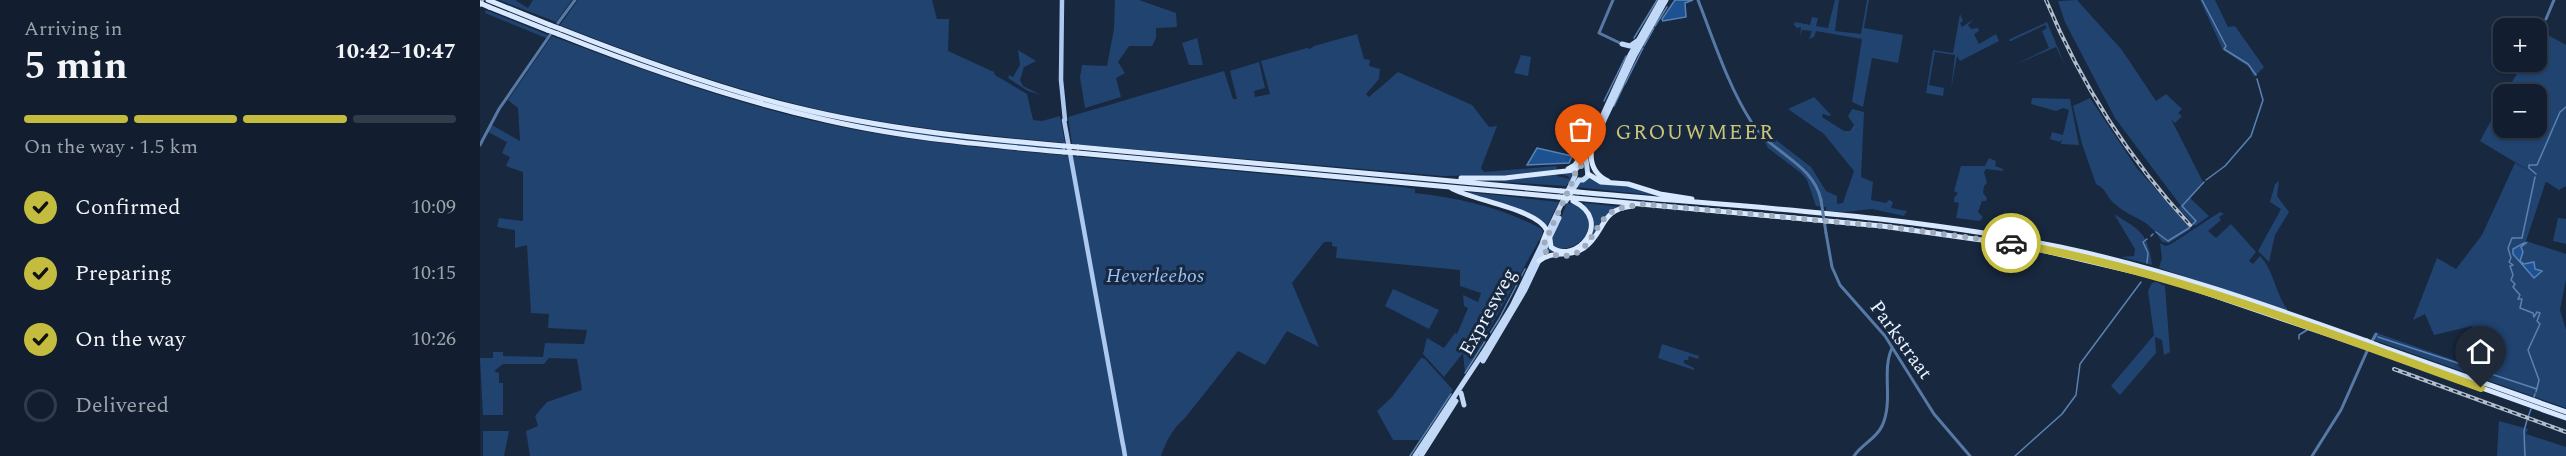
<!DOCTYPE html>
<meta charset="utf-8">
<style>
:root{--surface:#121e2f;--page:#1f2b3b;--text:#f1f3f6;--muted:#9ca2aa;--line:#313c4b;--accent:#c4bc3e}
body{margin:0;font-family:Spectral,serif;background:var(--page);color:var(--text);height:100vh;display:flex;flex-direction:column;font-size:22px;white-space:nowrap}
*{box-sizing:border-box;margin:0}
p{font-size:20px;color:var(--muted)}
.icon{flex:none;width:33px;height:33px;fill:none;stroke:currentColor;stroke-width:2;stroke-linecap:round;stroke-linejoin:round}
.map{position:relative;flex:1;overflow:hidden}
.details{display:flex;flex-direction:column;background:var(--surface);width:480px}
.details>*{flex:none}
.buttons{position:absolute;left:2013px;top:18px;display:grid;gap:12px}
.buttons a{display:grid;place-items:center;width:54px;height:54px;border-radius:12px;background:var(--surface);box-shadow:0 2px 4px #0004,0 0 0 2px var(--line);font-size:30px}
.pin{position:absolute;display:grid;place-items:center;width:51px;height:51px;color:#fff;margin:-62px -26px;border-radius:50% 50% 50% 0;rotate:-45deg;box-shadow:0 0 6px #0007}
.pin .icon{rotate:45deg}
.courier{position:absolute;display:grid;place-items:center;width:60px;height:60px;margin:-30px;border:4px solid #c4bc3e;border-radius:50%;background:#fff;color:#222;box-shadow:0 2px 8px #0007}
.headline em{font-style:normal;font-weight:700}
.headline div{display:flex;flex-direction:column-reverse}
.headline{display:flex;align-items:center;justify-content:space-between;height:102px;padding:0 24px}
h1{font-size:39px;font-weight:700;line-height:45px}
.bar{display:grid;grid-template-columns:repeat(4,1fr);gap:9px 6px;align-content:center;height:72px;padding:0 24px}
.bar i{height:8px;border-radius:4px;background:var(--line)}
.bar .selected{background:var(--accent)}
.bar p{grid-column:span 4}
ol{padding:0 24px;list-style:none}
li{display:flex;align-items:center;gap:18px;height:66px}
li p{margin-inline-start:auto}
li .icon{padding:6px;border-radius:50%;background:var(--accent);color:#111;stroke-width:4}
li:last-child{color:var(--muted)}
li i{width:33px;height:33px;border:3px solid var(--line);border-radius:50%}
main{display:flex;flex:1;min-height:0}
.map>svg:first-child{display:block}
</style>
<main>
<section class="details">
<div class="headline"><div><h1>5 min</h1><p>Arriving in</p></div><em>10:42–10:47</em></div>
<div class="bar"><i class="selected"></i><i class="selected"></i><i class="selected"></i><i></i><p>On the way · 1.5 km</p></div>
<ol>
<li><svg class="icon" aria-label="check" viewBox="0 0 24 24"><path d="M5 12l5 5 9-10"/></svg>Confirmed<p>10:09</p></li>
<li><svg class="icon" aria-label="check" viewBox="0 0 24 24"><path d="M5 12l5 5 9-10"/></svg>Preparing<p>10:15</p></li>
<li><svg class="icon" aria-label="check" viewBox="0 0 24 24"><path d="M5 12l5 5 9-10"/></svg>On the way<p>10:26</p></li>
<li><i></i>Delivered</li>
</ol>
</section>
<div class="map">
<svg width="2086" height="456" viewBox="0 0 2086 456">
<rect width="100%" height="100%" fill="#18283f"/>
<path fill="#214370" d="M19,0H35L48,8L53,0H92L76,22Z
M98,0H452L457,19H469L468,51L514,72L515,75L547,94L553,120L562,121L580,116L585,143C500,135 415,127 332,108C245,87 163,58 80,25Z
M635,0H659L696,13L697,27L676,28V38L672,46H649L638,62L645,73L636,78L641,97L605,108L600,77L602,65L627,66L634,29Z
M1355,0H1359L1355,31L1381,34L1387,0H1389L1384,28L1423,35L1418,63L1392,58L1383,107L1372,102L1382,39L1336,31L1334,37L1329,39L1332,31L1322,30L1320,37L1321,27L1317,28L1314,25L1315,22L1330,25L1332,17L1338,18L1336,26L1348,28Z
M1597,0L1642,50L1676,101L1686,94L1702,109L1698,113L1702,116L1695,123L1691,119L1723,182L1710,198L1729,216L1715,226L1698,208L1701,206L1635,118L1585,22L1578,1Z
M1720,0H1735L1748,27L1755,26L1784,67L1774,77L1769,67L1743,50Z
M6,10L68,35L66,38L5,13Z
M1480,14L1483,21L1480,23L1482,27L1494,19L1488,25L1491,29L1498,28L1499,31L1494,34L1499,44L1516,34L1519,41L1480,61L1477,56L1471,90L1475,55L1455,52L1449,85L1464,88L1463,96L1446,93L1453,50L1473,53Z
M1567,22L1585,65L1576,47L1534,65L1569,48L1562,31L1567,28L1565,25L1531,41H1529L1530,39Z
M77,30C165,64 256,100 350,117C428,131 507,138 585,148V150L439,135L313,111L208,80Z
M2061,31L2086,45V186L2079,190L2054,174L2066,181L2046,241L2086,254V279L2080,310L2086,330V408L1894,340L1897,333L2005,371L1992,326L1954,335L1945,314L1933,320L1957,258L1976,269L2002,235L2035,163L2053,173L2000,141L2013,117L2023,122L2024,128H2030L2041,134L2045,128H2056L2057,117L2062,108L2057,105L2056,94H2035L2027,91L2042,65L2058,73L2065,61L2057,55V40Z
M877,34L884,59L890,60L889,66L900,69L899,79L886,94L889,97L918,72L992,105L1009,127L1017,126L1001,168L1004,172L1077,166L1076,170L1028,175L962,176L592,144L588,117L744,71L753,99H757L750,71L779,62L785,88L774,91L775,97L790,94L781,61L827,48L830,49L834,46Z
M72,36C170,73 268,109 371,129C454,145 539,151 624,159C723,168 823,177 922,187L935,189V193C979,198 1020,207 1060,228L1063,230L1062,235L985,373L983,353L964,377L943,354L947,338L964,348L975,333L977,334L988,308L984,306L983,295L998,302L1001,293L980,286V270L856,258L857,247L852,246V242H844L812,283L839,347L807,331L785,365L758,351L705,418C693,428 686,441 681,456H50L46,431L58,426L55,416L67,402L102,390L97,359L69,358L64,364H23L14,371L19,373V383H23V415H3L0,358H13V352H23V356L63,357L65,343L104,344L107,330L68,328L69,314L51,313L47,245L35,248V230L17,227L19,218L43,221V172L26,166L30,157L22,153L27,142L8,132L12,125L40,141L38,108L28,100Z
M717,38L723,65H709L702,43Z
M538,50L556,61L544,67L540,80L543,86L561,95L548,91L528,78L529,75L533,77L540,65Z
M1041,55L1051,57L1048,76L1034,73Z
M1334,97L1351,115L1354,114L1349,116L1343,114L1342,117L1364,131H1370L1374,125L1368,116L1372,109L1384,112L1381,177L1393,182L1391,200L1406,203L1409,200L1413,202L1411,208L1427,211L1424,216L1392,209L1365,212L1346,211V207L1336,206L1327,180L1321,173L1288,148L1282,136L1287,133L1331,167L1346,191L1357,196V204L1363,203L1374,171L1344,134L1308,109Z
M1552,98L1590,99L1599,145L1581,144L1582,139L1580,142L1570,139L1572,132L1583,135L1589,110L1583,108L1576,111L1551,104Z
M1610,98L1656,167L1711,229L1689,243L1682,242C1667,216 1654,221 1635,204C1625,196 1628,190 1616,184L1602,144L1593,106Z
M1509,158L1516,161L1515,166L1523,169V171L1506,169L1504,172L1507,183L1504,186L1503,193L1507,198L1506,201H1502L1498,212L1503,217L1500,221L1476,218L1479,203L1474,202V198L1478,193L1474,191L1481,166H1505Z
M1092,171L1093,177L1086,186L993,180L1076,173L1077,176L1090,179L1088,176L1078,174Z
M1109,177L1120,183L1149,186L1199,198L1096,187L1097,183Z
M1799,181L1797,196L1809,212L1795,235L1789,262L1778,251L1801,209L1790,202L1795,184Z
M988,192L1079,202L1067,226L1064,222Z
M1087,203C1124,208 1110,255 1073,248L1072,240Z
M1105,203L1141,207C1113,218 1118,250 1084,252C1077,252 1071,253 1065,250L1069,243L1073,251C1102,255 1128,231 1104,206Z
M1740,212L1744,214L1739,217L1741,220L1728,231L1736,238L1751,224L1776,252L1769,261L1773,264L1780,256C1795,272 1795,294 1808,310L1679,268L1682,258L1680,243L1686,246L1691,244Z
M1634,214C1660,230 1668,233 1672,265L1641,257L1654,256L1655,249Z
M2078,218L2086,219V244L2073,241Z
M1676,282L1685,286L1690,352L1684,355L1682,340L1675,337L1676,353L1640,395L1631,386L1674,335L1668,291L1672,283Z
M913,289L959,310L949,329L905,306Z
M1182,344L1219,356L1218,359L1209,356L1208,360H1204V363L1214,368V370L1178,358Z
M941,358L945,359L973,390L939,440H913L897,411L912,397Z
M2019,421L2048,429L2046,434L2086,447V456H2017Z
M3,431H29L24,456H3Z"/>
<path fill="#1c5192" stroke="#5a82b3" stroke-width="1.5" d="M1195,0H1213L1205,3L1206,17L1183,21L1182,19Z
M1057,148L1092,156L1089,163L1047,165Z
M2044,243H2046L2041,247L2043,252L2040,261L2044,264L2054,262L2055,269L2062,271L2054,278L2033,254V249Z"/>
<g fill="none" stroke-linecap="round" stroke-linejoin="round">
<path stroke="#5a82b3" stroke-width="1.5" d="M1722,0L1746,46L1744,49L1768,64L1776,75
M1175,26L1187,7
M1154,38L1177,0
M1164,46L1174,28
M1145,84L1163,48
M1124,101L1146,56
M1134,106L1144,85
M2056,174L2049,168V165H2057L2080,112L2086,107
M2055,177L2042,238H2032L2028,248L2031,258L2029,262L2033,265L2030,266L2033,275L2031,280L2035,284L2033,287L2040,295L2038,299H2042L2040,308L2053,313L2054,317L2057,312L2060,313L2057,321L2060,324L2048,350L2059,380L2056,392
M1726,180L1745,166L1771,136L1783,100L1777,79
M1676,232L1688,241L1709,228L1716,221L1702,206L1724,182
M1671,236L1673,234
M1667,263L1668,253L1663,242L1667,239
M1898,337L2057,389
M1819,339V335L1827,330
M985,373L1019,319L1045,269
M2054,397L2055,394
M2048,417L2051,409
M930,456L971,394
M1535,456L1582,414L1596,395L1600,364L1661,282
M2045,456L2044,431L2047,420"/>
<path stroke="#5679a6" stroke-width="3" d="M1133,0L1119,33L1142,44
M1218,0C1234,41 1248,86 1272,123C1291,153 1333,163 1341,200
M2066,19L2074,0
M78,23L95,0
M0,145L19,109L70,35
M1346,233L1352,267L1360,285L1405,336L1454,414L1490,456
M1891,343L1896,334
M1374,456C1382,444 1396,439 1402,426C1414,400 1401,372 1412,348
M1832,456L1861,410L1888,349"/>
<path stroke="#adc9ef" stroke-width="4.5" d="M582,0L581,80L585,120
M584,120L643,445
M643,444L645,456"/>
<path stroke="#c2d8f7" stroke-width="5" d="M1142,44L1150,46L1157,41
M1111,148L1155,55L1186,0
M1099,180H1103L1108,176L1106,159
M1086,201L1099,180
M1003,361L1045,290L1079,218
M981,393L984,405
M935,456L1003,353L1032,306L1095,176V170L1101,163L1150,55L1181,0
M941,456L976,401"/>
<path stroke="#d7e8ff" stroke-width="5" d="M8,0L70,25
M9,7L67,30
M81,29C157,59 234,87 314,107C403,129 493,138 584,146
M78,34C166,69 253,99 346,120C424,138 504,145 584,152
M1112,146C1109,162 1113,174 1128,181
M598,147L1081,191
M598,153L1079,197
M1088,169L1095,165L1105,150
M1108,174L1121,182L1148,184L1180,194L1212,199
M981,178H1025L1095,170
M971,188C990,200 1059,209 1067,231L1063,241
M1098,192C1258,207 1422,214 1580,247C1685,269 1786,305 1887,341
M1094,198L1402,226L1544,246L1685,279L1885,347
M1070,239L1071,247C1095,266 1135,221 1093,201
M1059,261C1072,250 1090,258 1104,248C1126,232 1119,209 1153,206
M1897,345L2086,412
M1895,350L2086,418"/>
<defs>
<path id="rail" d="M1566,0C1601,84 1648,158 1710,225
M0,5L2,0
M1914,369L2086,432"/>
</defs>
<use href="#rail" stroke="#b2bdcc" stroke-width="4"/>
<use href="#rail" stroke="#18283f" stroke-width="1.5" stroke-dasharray="4.5" stroke-linecap="butt"/>
<path stroke="#5679a6" stroke-width="3" d="M1341,200L1346,233"/>
<path stroke="#d7e8ff" stroke-width="5" d="M0,3L9,7
M70,25L81,29
M67,30L78,34
M584,146L598,147
M584,152L598,153
M1081,191L1098,192
M1079,197L1094,198
M1887,341L1897,345
M1885,347L1895,350"/>
</g>
<g fill="none" stroke-linecap="round" stroke-linejoin="round">
<path stroke="#a0acbc" stroke-width="6" stroke-dasharray="0 10.8" d="M1101,166L1095,170V176L1063,246V249L1067,253C1109,266 1108,232 1129,214C1138,207 1149,207 1160,204L1402,226L1531,243"/>
<path stroke="#c4bc3e" stroke-width="8" d="M1531,243C1693,271 1847,333 2001,388"/>
</g>
<g text-anchor="middle" dominant-baseline="central" stroke-width="6" stroke-linejoin="round" paint-order="stroke">
<g font-size="20" font-style="italic" fill="#99c3fa" stroke="#18283f">
<text x="675" y="276">Heverleebos</text>
</g>
<g font-size="20" fill="#eaf3ff" stroke="#18283f">
<text transform="translate(1008 312) rotate(-61)">Expresweg</text>
<text transform="translate(1421 340) rotate(54)">Parkstraat</text>
</g>
<g font-size="21" letter-spacing="1.5" fill="#c9c577" stroke="#18283f">
<text x="1215" y="133">GROUWMEER</text>
</g>
</g>
</svg>
<div class="buttons">
<a>+</a>
<a>−</a>
</div>
<div class="pin" style="left:1101px;top:166px;background:#ea580c"><svg class="icon" aria-label="bag" viewBox="0 0 24 24"><path d="M5 8h14l-1 12H6zM9 8a3 3 0 0 1 6 0"/></svg></div>
<div class="pin" style="left:2001px;top:388px;background:#1f2937"><svg class="icon" aria-label="home" viewBox="0 0 24 24"><path d="M3 11l9-7 9 7M6 9v11h12V9"/></svg></div>
<div class="courier" style="left:1531px;top:243px"><svg class="icon" aria-label="car" viewBox="0 0 24 24"><path d="M5 17H2v-5l4-1 3-4h7l3 4 3 1v5h-3M9 17h6M6 11h13"/><circle cx="7" cy="17" r="2"/><circle cx="17" cy="17" r="2"/></svg></div>
</div>
</main>
